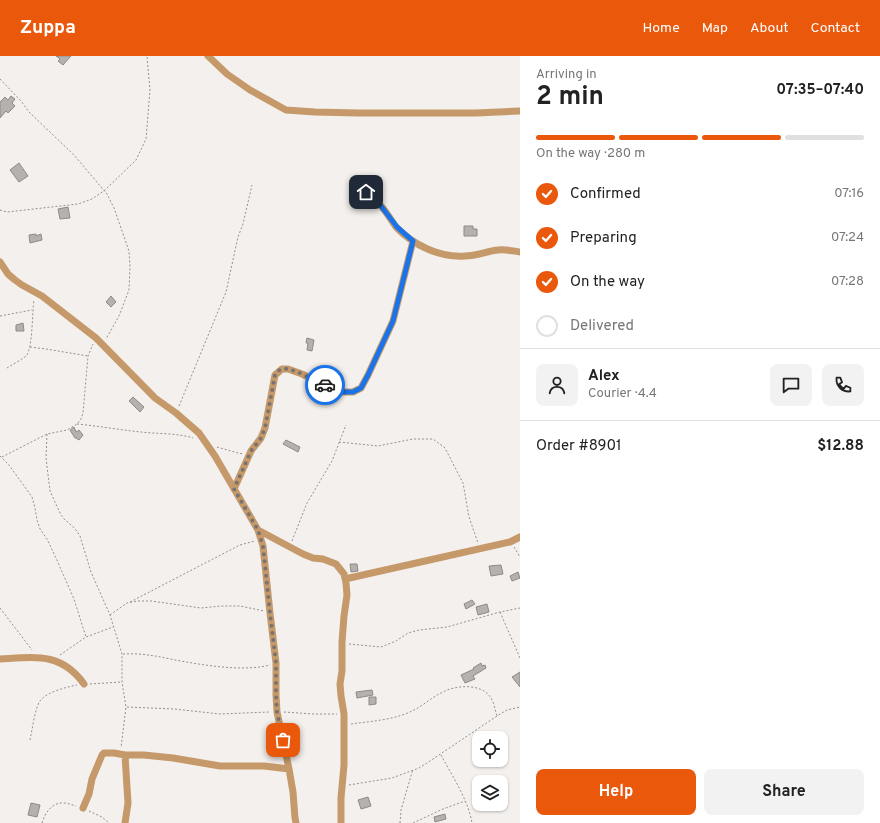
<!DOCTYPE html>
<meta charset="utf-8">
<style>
:root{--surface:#fff;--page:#f2f2f2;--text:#222;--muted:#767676;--line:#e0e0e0;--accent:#ea580c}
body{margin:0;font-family:Overpass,sans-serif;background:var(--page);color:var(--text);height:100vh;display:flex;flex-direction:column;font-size:15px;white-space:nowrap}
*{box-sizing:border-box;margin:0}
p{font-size:13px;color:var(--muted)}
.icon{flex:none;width:22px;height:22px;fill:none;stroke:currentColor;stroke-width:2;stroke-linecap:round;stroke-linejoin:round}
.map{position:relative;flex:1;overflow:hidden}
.panel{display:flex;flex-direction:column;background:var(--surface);width:360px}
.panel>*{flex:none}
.buttons{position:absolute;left:472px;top:675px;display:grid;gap:8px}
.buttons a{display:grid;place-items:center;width:36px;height:36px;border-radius:8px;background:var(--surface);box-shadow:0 1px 3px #0004;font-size:20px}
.pin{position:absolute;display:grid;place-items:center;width:34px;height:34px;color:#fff;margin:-17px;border-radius:8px;box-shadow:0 2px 6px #0006}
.courier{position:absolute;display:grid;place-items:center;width:40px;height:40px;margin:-20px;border:3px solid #1a73e8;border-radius:50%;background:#fff;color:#222;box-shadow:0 1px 5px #0007}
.head em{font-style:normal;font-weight:700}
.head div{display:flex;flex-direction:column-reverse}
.head{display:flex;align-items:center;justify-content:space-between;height:68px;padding:0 16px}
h1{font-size:26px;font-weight:700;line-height:30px}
.bar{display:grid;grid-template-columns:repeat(4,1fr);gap:6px 4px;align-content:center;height:48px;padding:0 16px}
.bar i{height:5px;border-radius:3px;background:var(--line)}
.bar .on{background:var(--accent)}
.bar p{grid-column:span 4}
.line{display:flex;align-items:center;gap:10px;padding:0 16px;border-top:1px solid var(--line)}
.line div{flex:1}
.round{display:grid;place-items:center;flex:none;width:42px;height:42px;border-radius:8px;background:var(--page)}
ol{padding:0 16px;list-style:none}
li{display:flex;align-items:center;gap:12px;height:44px}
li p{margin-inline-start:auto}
li .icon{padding:4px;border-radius:50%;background:var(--accent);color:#fff;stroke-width:4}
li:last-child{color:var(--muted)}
li i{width:22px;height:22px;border:2px solid var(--line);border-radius:50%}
.cta{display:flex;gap:8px;margin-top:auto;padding:8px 16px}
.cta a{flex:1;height:46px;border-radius:8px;background:var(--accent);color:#fff;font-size:16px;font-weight:700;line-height:46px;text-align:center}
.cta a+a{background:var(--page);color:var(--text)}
header{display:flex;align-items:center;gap:24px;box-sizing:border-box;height:56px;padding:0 20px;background:var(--accent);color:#fff}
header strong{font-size:19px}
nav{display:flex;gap:22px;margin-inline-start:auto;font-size:14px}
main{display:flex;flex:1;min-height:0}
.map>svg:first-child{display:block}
</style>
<header>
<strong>Zuppa</strong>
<nav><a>Home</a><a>Map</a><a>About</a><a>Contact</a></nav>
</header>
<main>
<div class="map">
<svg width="520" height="767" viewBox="0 0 520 767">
<rect width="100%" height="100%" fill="#f4f0ed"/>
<path fill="#b5b1ae" stroke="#8d8a87" d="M56,0H71L63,9L58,5L60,3Z
M11,40L15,43L12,47L15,50L8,57L6,55L0,62V46L5,41L8,44Z
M19,107L28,120L19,126L10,114Z
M68,151L70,162L60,163L58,153Z
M464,170H473V173H477V180H464Z
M36,178V180L41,178L42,184L30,187L29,179Z
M111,240L116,246L111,251L106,246Z
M23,267L24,275H16V269Z
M307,282L314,284L312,295L307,294L308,287H306Z
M133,341L144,351L140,356L129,345Z
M74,371L76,376L79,374L83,379L79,384L76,382H75L70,374Z
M286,384L300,391L298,396L283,388Z
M350,508H357L358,515L351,516Z
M501,509L503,518L491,520L489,510Z
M518,516L520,522L512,525L510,520Z
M472,544L475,548L466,553L464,548Z
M487,548L489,556L478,559L476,551Z
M481,607L482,610L485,609L486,612L473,620L475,623L465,627L461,619L474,613L473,612Z
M520,616V631L512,621Z
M372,634L373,639L357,642L356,636Z
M369,641H376V648L369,649Z
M368,741L371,750L361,753L358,744Z
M31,747L40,749L37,761L28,759Z
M445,758L446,763L435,766L434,761Z"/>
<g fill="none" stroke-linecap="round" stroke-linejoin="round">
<path stroke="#93908e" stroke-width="1" stroke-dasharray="2 2" stroke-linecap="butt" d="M0,23L21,45L29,56L74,99L107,138L114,152L129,195L130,211L129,234L119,260L106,283
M0,154L7,156L78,148L92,143L105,134L136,104L146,83L150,34L147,0
M0,260L32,254
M30,291L46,293L88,300
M7,312C13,308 21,304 26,300C33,293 32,255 34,244
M179,350L226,236L238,181L243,168L252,129
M77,368C99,370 120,374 141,376C158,378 177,377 193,382
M47,378L46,402L50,435L61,459L64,463L69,467L76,474L80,480L91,516L110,559L122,598V626L126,651L121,692
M339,386L378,390L413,383H433L445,392L463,427L469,461L478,487
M217,391L238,397L243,398
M0,400L9,409L32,441L35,452L37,464L40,473L47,483L56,502L74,543L86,581
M2,401L47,378L67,374L77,368L81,363L83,357L88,300L93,288
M292,485L307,447L332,405L346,369
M514,491L520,501
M130,546L240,489L255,485
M0,552L32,594
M500,556L520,602
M110,559L127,547L137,545H151L201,552L221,550H240L264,555
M349,588L381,591L396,585L408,577L419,574L447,571L500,556L520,552
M123,598C141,597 157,600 175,604C203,609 242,616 270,609
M60,599L86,581L113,571
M90,628L121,626
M127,651L174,653L220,658L269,656
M284,656L313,658H337
M351,668C372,665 395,664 414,654C424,649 432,641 443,636C456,629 482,627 491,642C494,647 495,654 497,660
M30,684C32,675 35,652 40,645C46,636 67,631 77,629
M441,699C452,720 468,743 472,767
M349,729L392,722L419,712L427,707L497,660L507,654L520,651
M89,755L102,761L109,767
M42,767C45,757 52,746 64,747C68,747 72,749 76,750
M400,767L401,754L413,713
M413,767L443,753L465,745"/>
<path stroke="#c59969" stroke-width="7" d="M208,0L227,18L250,34L286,54L315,56L358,57H476L520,55
M366,136C371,140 377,145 382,151C387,157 391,164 396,171C413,189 440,202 465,200C477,200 487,195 498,194C506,193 513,195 520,196
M0,206L8,218L15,224L22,229L42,240L96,282L155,342L176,357L199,377L215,400L258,474L263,490L270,557L276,607V639L277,656L289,713L293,736L295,762L296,767
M234,433L251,395L261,382L265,372L275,319L282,313H288L302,318L321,327L344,336H353L361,332L368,319L393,265L413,185
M258,474L303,498L313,502L323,503L336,508L344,518L346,527L347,539L344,560L342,586V615L340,628L341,640L344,658V709L341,742V767
M345,523L510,486L520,481
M0,603C35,601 61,596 84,628
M125,699L128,747L125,767
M83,752L89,738L92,723L102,699L104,697H114L125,699H144L173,702L220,710H264L289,713"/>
</g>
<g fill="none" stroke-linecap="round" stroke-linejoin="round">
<path stroke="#767372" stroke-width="4" stroke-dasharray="0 7.2" d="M283,684L277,656L276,639V607L270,557L263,490L258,474L234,433L251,395L261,382L265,372L275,319C277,317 279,313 282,313C291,310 316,326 325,329"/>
<path stroke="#1a73e8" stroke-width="5" d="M325,329L344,336H353L361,332L368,319L393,265L413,185L397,171L381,150L366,136"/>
</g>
</svg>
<div class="buttons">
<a><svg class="icon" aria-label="locate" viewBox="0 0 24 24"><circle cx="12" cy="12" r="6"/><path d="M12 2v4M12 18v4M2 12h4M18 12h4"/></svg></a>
<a><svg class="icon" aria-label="layers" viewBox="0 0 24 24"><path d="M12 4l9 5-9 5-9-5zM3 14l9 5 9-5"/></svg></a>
</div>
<div class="pin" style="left:283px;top:684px;background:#ea580c"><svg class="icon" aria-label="bag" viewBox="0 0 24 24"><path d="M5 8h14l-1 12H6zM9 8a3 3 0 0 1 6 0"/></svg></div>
<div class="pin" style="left:366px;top:136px;background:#1f2937"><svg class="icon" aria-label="home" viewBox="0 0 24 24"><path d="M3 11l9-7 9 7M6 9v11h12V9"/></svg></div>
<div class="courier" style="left:325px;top:329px"><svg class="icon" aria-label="car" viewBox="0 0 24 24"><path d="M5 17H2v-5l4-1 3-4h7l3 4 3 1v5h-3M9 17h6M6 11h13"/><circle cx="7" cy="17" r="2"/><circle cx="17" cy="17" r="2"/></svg></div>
</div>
<section class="panel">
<div class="head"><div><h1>2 min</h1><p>Arriving in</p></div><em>07:35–07:40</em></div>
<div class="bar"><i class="on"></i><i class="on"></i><i class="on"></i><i></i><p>On the way · 280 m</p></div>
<ol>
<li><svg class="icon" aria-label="check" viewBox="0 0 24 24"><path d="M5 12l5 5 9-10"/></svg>Confirmed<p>07:16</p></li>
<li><svg class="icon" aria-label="check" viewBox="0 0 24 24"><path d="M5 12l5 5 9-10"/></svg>Preparing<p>07:24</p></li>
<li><svg class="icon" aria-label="check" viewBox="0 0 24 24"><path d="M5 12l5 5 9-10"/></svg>On the way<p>07:28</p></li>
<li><i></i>Delivered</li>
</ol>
<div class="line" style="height:72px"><a class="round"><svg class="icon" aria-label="person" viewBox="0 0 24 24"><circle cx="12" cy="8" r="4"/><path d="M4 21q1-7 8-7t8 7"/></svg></a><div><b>Alex</b><p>Courier · 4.4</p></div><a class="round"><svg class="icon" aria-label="chat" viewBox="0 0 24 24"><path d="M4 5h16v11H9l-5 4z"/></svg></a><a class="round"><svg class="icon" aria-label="phone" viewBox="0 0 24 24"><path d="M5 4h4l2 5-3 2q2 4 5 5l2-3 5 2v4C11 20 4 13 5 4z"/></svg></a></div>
<div class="line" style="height:52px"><div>Order #8901</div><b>$12.88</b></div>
<div class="cta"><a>Help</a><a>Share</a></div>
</section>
</main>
